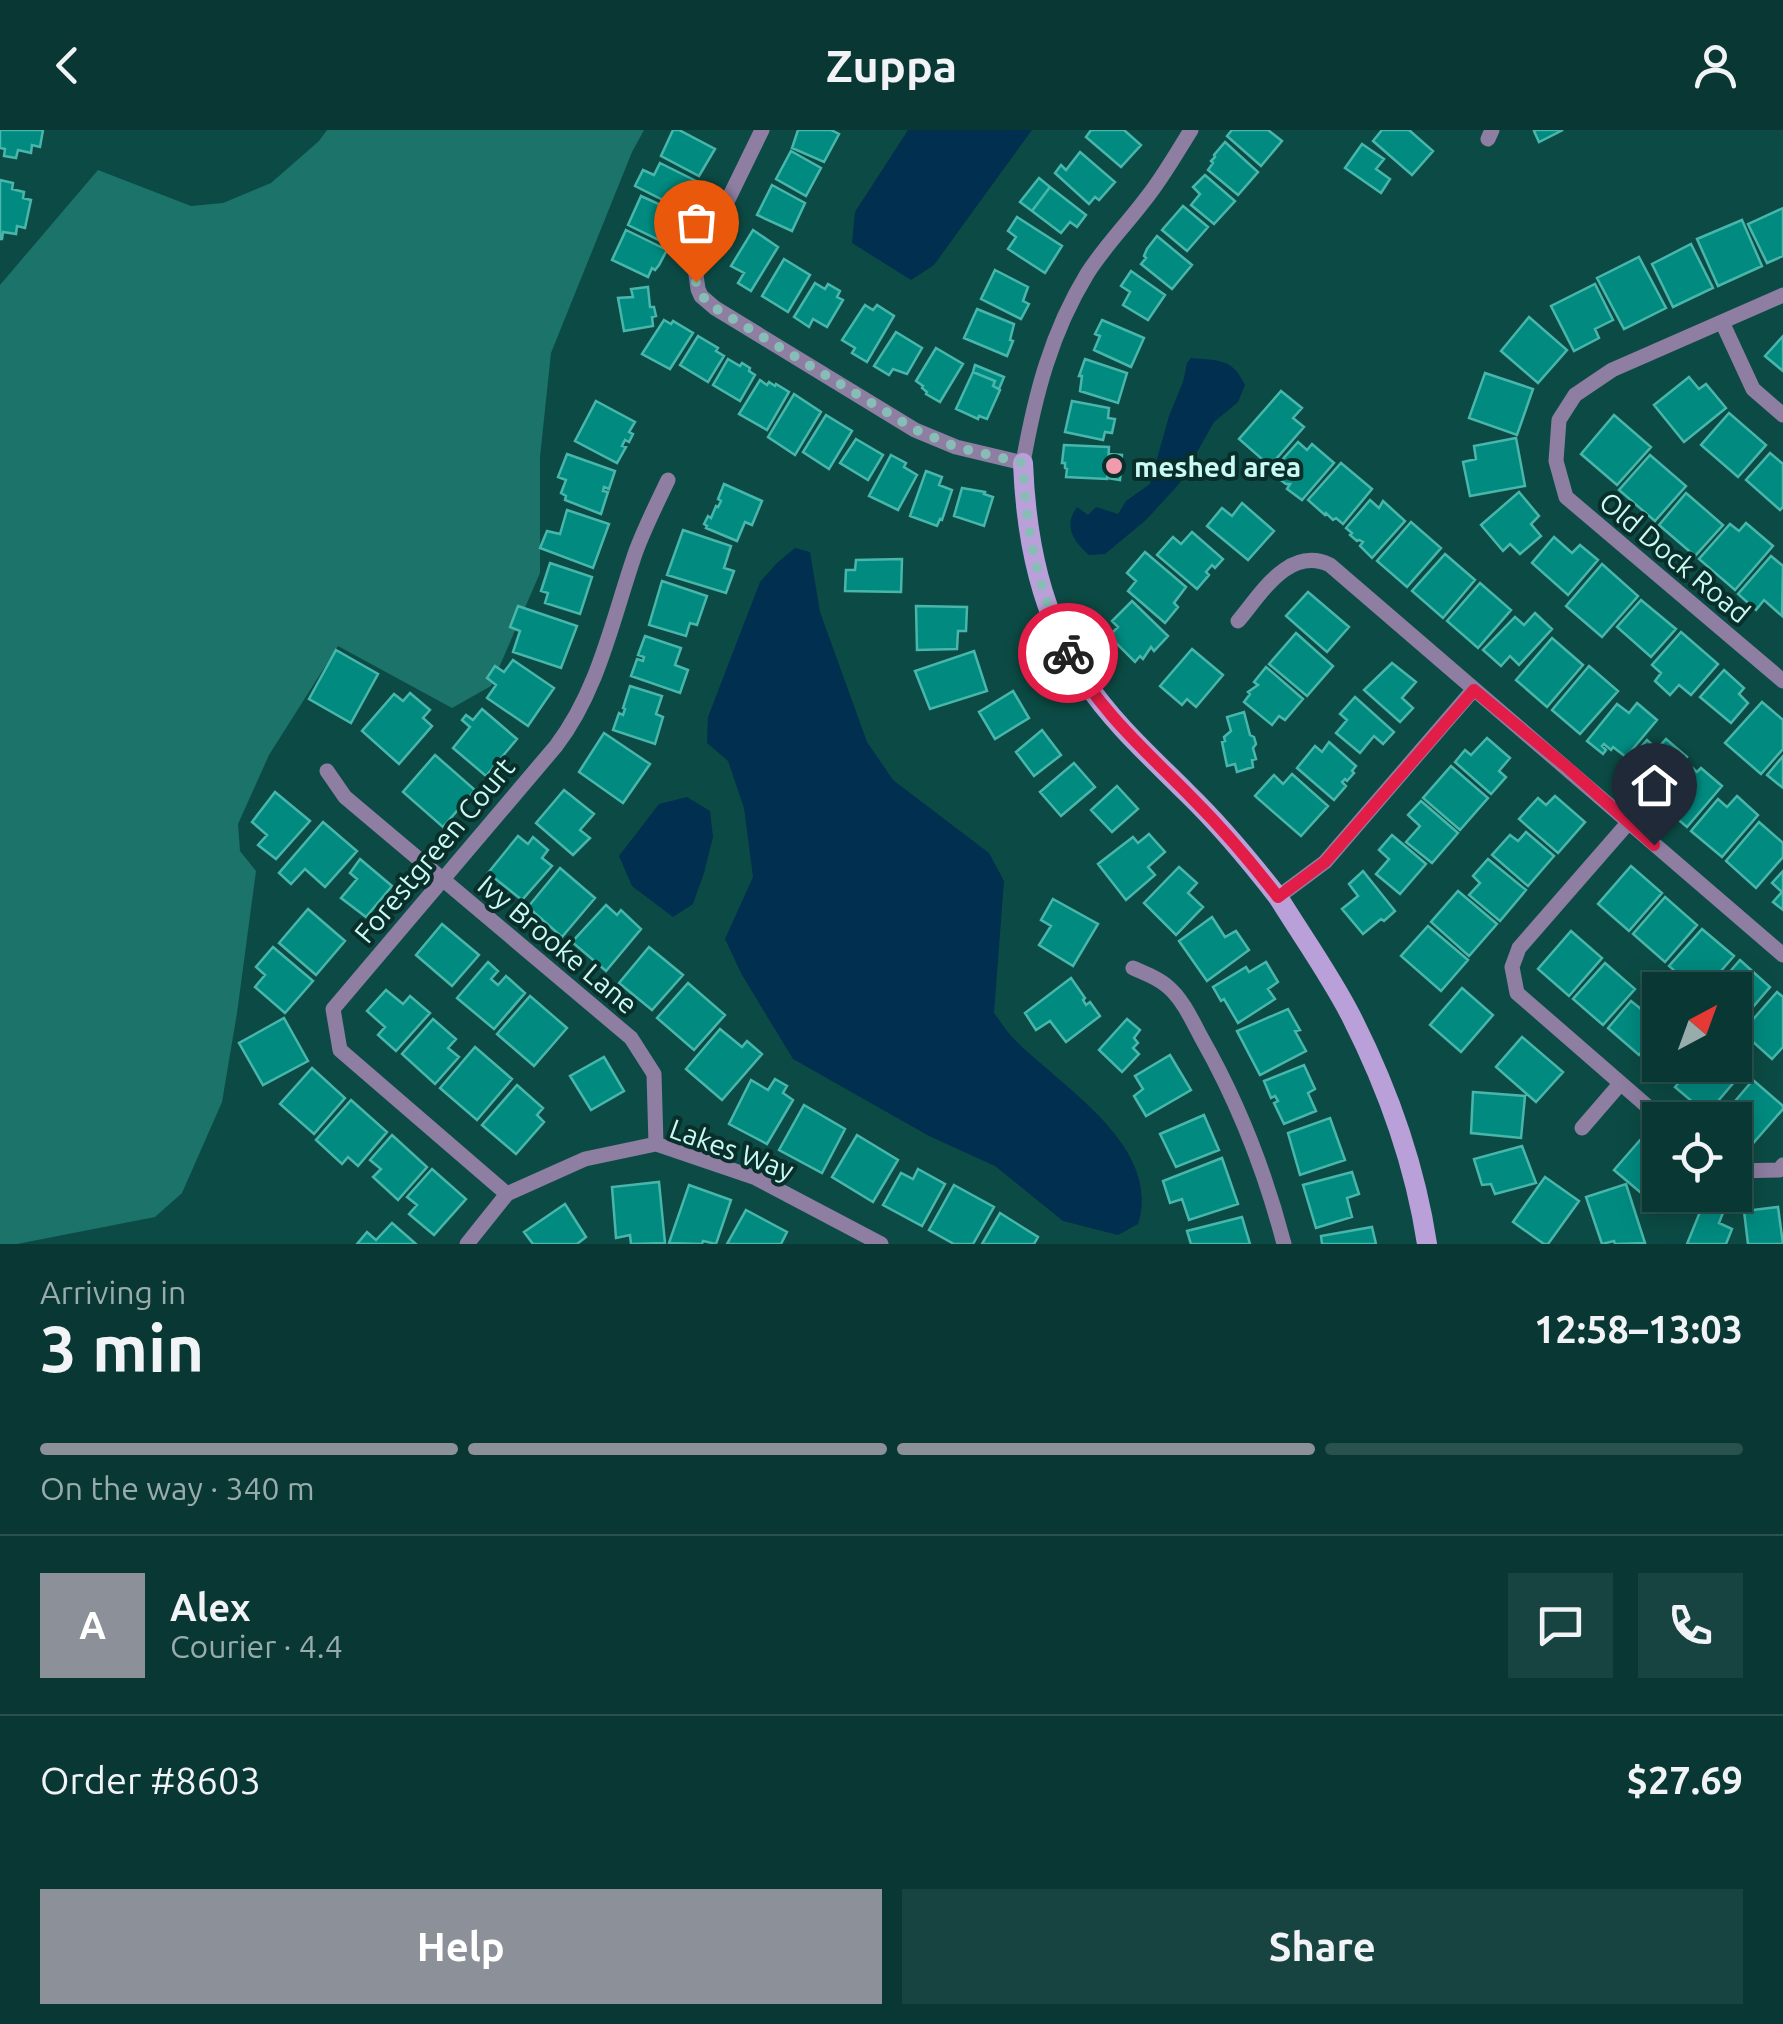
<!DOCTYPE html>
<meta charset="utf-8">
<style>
:root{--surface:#093834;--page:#174340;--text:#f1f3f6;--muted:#99acac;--line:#29524f;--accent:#8c9099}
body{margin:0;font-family:Ubuntu,sans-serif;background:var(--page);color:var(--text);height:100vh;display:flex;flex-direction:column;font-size:38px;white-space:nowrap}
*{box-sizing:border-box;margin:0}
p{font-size:32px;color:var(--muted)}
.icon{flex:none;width:55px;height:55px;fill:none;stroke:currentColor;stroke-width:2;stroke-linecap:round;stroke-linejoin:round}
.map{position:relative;height:1114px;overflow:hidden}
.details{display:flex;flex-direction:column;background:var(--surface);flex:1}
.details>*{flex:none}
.needle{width:65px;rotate:41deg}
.controls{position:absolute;left:1642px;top:842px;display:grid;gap:20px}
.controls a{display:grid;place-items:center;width:110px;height:110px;border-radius:0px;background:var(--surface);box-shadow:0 5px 25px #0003,0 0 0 2px var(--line);font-size:50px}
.pin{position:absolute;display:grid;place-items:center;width:85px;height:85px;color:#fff;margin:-102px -42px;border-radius:50% 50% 50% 0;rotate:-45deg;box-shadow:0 0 10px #0007}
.pin .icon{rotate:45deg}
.courier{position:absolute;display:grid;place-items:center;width:100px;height:100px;margin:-50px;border:8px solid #e11d48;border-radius:50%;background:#fff;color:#222;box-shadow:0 2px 12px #0007}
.overview em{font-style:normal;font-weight:600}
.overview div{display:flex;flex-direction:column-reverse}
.overview{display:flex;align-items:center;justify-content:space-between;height:170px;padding:0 40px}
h1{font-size:65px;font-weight:600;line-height:75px}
.bar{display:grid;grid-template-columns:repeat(4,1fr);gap:15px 10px;align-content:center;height:120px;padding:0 40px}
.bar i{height:12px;border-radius:8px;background:var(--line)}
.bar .active{background:var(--accent)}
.bar p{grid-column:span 4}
.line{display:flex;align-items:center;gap:25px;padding:0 40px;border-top:2px solid var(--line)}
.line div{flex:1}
.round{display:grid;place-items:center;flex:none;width:105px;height:105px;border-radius:0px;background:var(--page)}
.button{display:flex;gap:20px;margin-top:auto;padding:20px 40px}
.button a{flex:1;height:115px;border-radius:0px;background:var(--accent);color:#fff;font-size:40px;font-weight:600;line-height:115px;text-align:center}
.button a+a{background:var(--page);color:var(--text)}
header{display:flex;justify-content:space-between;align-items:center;height:130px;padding:0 40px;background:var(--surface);font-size:45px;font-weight:600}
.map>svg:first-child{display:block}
</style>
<header><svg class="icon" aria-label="back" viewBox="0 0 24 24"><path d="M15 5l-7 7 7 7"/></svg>Zuppa<svg class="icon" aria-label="person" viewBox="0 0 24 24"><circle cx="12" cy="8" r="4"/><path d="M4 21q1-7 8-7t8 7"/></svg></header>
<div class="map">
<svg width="1783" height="1114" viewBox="0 0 1783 1114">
<rect width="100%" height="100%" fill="#0c4b45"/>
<path fill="#1b736a" d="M327,0H644L632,22L551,223L540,327V443L491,556L452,578L338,516L269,625L238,694L240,721L256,741L237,883L222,972L182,1063L155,1087L17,1114H0V155L98,40L191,76L223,73L271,53L319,11Z"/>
<path fill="#002f4f" d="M908,0H1032L934,135L911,150L852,113L855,82Z
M1191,228C1218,231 1232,227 1245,255L1238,272L1214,292L1179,354L1146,390L1105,424L1089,425C1073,411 1063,396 1077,377L1088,385L1096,377L1118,384L1126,371L1150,354L1169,286L1183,252L1187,233Z
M795,418L810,422L820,482L867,612L893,650L989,723L1004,751L994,883C1001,892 1006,901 1014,909C1060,956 1163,1016 1138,1094L1118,1105L1063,1091L995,1036L929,1006L793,929L742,845L725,809L753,747L744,678L728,631L707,613L708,587L760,452L777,433Z
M687,667L710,681L713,707L704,743L693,774L673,787L632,756L619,726L659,674Z"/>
<path fill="#018b80" stroke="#48b6aa" stroke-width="2.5" d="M0,0H43L40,17L32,15L31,23L18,20L16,28L4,26L5,19L0,18Z
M673,0H679L715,19L699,46L661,26Z
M798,0H831L839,4L824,32L792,18Z
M1091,0H1124L1141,15L1121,37L1086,7Z
M1232,0H1268L1282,11L1261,36L1227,6Z
M1382,0H1409L1433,21L1412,45L1373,11Z
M1536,0H1563L1539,12L1534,1Z
M1225,12L1258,42L1238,65L1208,40L1213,33L1211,31L1215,27L1214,25Z
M1362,14L1384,29L1376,39L1390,49L1381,63L1345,38Z
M791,21L821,38L806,66L776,49Z
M1080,22L1115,52L1099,70L1095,67L1089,74L1055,43L1061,35L1066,40Z
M660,33L698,52L683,80L635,56L643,40L654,45Z
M1205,45L1235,71L1214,94L1191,75L1200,64L1193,57Z
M1039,48L1050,57L1032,81L1020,72Z
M0,50L13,53L12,59L24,62L23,68L31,70L25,98L17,96L16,104L3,102L2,109H0Z
M772,55L805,73L792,101L757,85Z
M1050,57L1086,85L1077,97L1070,92L1061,103L1032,81Z
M641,66L683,85L675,101L672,100L669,105L667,104L663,112L628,95Z
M1183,76L1208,97L1187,121L1162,100Z
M1783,78V126L1767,133L1748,94Z
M1017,87L1062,116L1045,143L1008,119L1016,107L1008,101Z
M1742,90L1762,136L1718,156L1697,109Z
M626,100L667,120L659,135L655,140L652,138L648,147L612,130Z
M753,100L778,117L751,161L738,153L744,143L731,136Z
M1157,106L1192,135L1172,159L1141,134L1146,128L1144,126L1147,119Z
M1691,114L1713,158L1673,177L1652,134Z
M1639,127L1666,178L1624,199L1597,148Z
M784,129L810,145L788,182L762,166Z
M995,140L1028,157L1023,171L1029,174L1021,189L981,169Z
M1131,141L1165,165L1148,190L1123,175L1130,162L1121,156Z
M815,153L825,159L828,154L840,161L837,167L843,170L827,197L813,189L809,197L794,187Z
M1595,154L1613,190L1595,199L1599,208L1574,221L1551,176Z
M648,157L650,177H654L656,186L652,187L653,196L624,201L618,168L633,167L631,159Z
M865,175L873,180L877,175L894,186L867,232L852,223L855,218L842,210Z
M977,179L1014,194L1010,210L1013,211L1007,226L964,208Z
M1529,187L1567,220L1538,253L1501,221Z
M664,190L671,194L673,191L693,203L670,239L642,224Z
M1102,190L1144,208L1131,237L1094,220L1100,206L1095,204Z
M896,202L922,218L907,244L893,239L889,245L874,236Z
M698,206L718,218L716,221L724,226L708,252L680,235Z
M1783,206V241L1765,226Z
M936,218L963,234L940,272L926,264L927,262L922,258L923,256L916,251Z
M728,229L740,236L742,233L750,238L749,241L755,245L740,271L713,255Z
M1085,229L1127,243L1118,273L1080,261L1082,246H1079Z
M975,235L1004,247L999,259L993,256L995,251L973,242Z
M973,242L995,251L993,256L1000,260L987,289L979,286L978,289L956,279Z
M1485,243L1533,259L1517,305L1469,288Z
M1689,247L1699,259L1706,254L1726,278L1684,312L1654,275Z
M760,250L767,255L769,252L775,256L776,254L789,262L767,300L739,284Z
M1281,261L1302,278L1293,288L1304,297L1270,336L1239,309Z
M794,264L821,282L795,325L768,307Z
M596,271L635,292L629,302L633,304L629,312L625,310L622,316L626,317L617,333L575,311Z
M1072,271L1109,278L1108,288L1115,289L1112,303L1105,302L1103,310L1065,302Z
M1729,283L1766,315L1738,347L1701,315Z
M826,285L852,301L829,339L803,322Z
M1614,285L1651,317L1617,355L1581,324Z
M1516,308L1525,356L1470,366L1463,332L1476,329L1474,316Z
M856,309L883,325L868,350L840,333Z
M1298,312L1307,320L1312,314L1334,333L1302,370L1287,359L1290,354H1286L1278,348L1281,344L1274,339Z
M1064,315L1109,317L1107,349L1066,347L1067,339L1065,338V333H1062Z
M1770,323L1783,334V377L1780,380L1746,350Z
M567,324L615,341L609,359L604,357L603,361L608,362L601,384L565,370L566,366L561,363L566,350L558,347Z
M1109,324L1122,325L1120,350L1107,348Z
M891,325L906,333L904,337L917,345L898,380L869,366Z
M1650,325L1686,356L1655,391L1619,360Z
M1341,333L1372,359L1343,394L1336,388L1333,390L1326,383L1325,385L1308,370Z
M926,341L942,347L939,355L952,360L942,390L940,389L937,396L910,386Z
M724,354L762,371L752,395L745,392L737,411L706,398L707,396L704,394L708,386L711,388L716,376L718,377L721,371L718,369Z
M962,358L985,362L984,364L993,367L984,396L954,386Z
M1519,362L1539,386L1531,394L1541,406L1520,424L1510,414L1503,421L1481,395Z
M1686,363L1723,395L1695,426L1659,395Z
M1370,370L1379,378L1383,371L1405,391L1372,428L1360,416L1363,412L1359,410L1357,411L1350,405L1352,403L1346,398Z
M1242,373L1274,401L1248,430L1207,396L1222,378L1232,386Z
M567,380L609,394L593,438L540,418L547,401L560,404Z
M1411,392L1441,418L1407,457L1377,431Z
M1746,393L1773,416L1735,460L1699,429L1730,394L1739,401Z
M683,400L731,416L724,438L734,441L726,463L667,445Z
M1192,402L1223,429L1215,438L1212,435L1206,442L1209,445L1197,459L1157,425L1173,407L1181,414Z
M1554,407L1572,423L1580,415L1598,430L1568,465L1532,433Z
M1145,422L1186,457L1174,473L1178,477L1165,493L1128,461L1136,451L1127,443Z
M1445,424L1475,450L1443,488L1412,461Z
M1771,426L1783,436L1782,486L1764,470L1756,480L1738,464Z
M902,429L901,462L845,461L846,440H855L856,430Z
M550,433L592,447L580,484L545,473L548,463L541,461Z
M1602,434L1638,466L1602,507L1566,476Z
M662,451L707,466L697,495L690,493L686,506L649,495Z
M1480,453L1511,480L1478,518L1447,491Z
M1308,462L1349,497L1327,522L1286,486Z
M1641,470L1676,499L1651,527L1617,497Z
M1132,471L1168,506L1154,521L1151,517L1143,529L1140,526L1135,532L1109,506L1118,497L1112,491Z
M518,476L577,496L561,538L513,522L520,501L510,497Z
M916,476L967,477L966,501H958L957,519L917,520Z
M1535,483L1552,499L1519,535L1510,526L1501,536L1483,520L1515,487L1524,495Z
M1681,502L1718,534L1691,565L1679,555L1670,565L1655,551L1661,543L1652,535Z
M1296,503L1333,536L1307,566L1269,534Z
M645,506L681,518L675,535L688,540L680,563L631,546L637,529L643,531L644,527L638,525Z
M1552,508L1583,535L1547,577L1516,550Z
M1192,519L1223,545L1196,577L1187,569L1182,575L1160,556Z
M336,520L378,544L351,593L309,569Z
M974,521L987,561L930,579L915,541Z
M513,530L554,558L528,596L487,568L496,555L487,548L495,536L504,542Z
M1392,533L1416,552L1402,568L1413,578L1400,592L1364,560Z
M1589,536L1618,561L1580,604L1552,580Z
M1266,537L1303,569L1285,590L1279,586L1272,595L1244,572L1250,564L1248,562L1258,555L1254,552Z
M1724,540L1744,558L1739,564L1748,573L1731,593L1700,567Z
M630,556L662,566L656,584L663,587L655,614L613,600L619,583L623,585L625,579L623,578Z
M1013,561L1029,588L995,609L979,582Z
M410,563L430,580L423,588L432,596L399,634L362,601L394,564L403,571Z
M1355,567L1394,602L1383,614L1374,606L1360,623L1336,603L1347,590L1340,584Z
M1762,572L1783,590V619L1761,644L1725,613Z
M1637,573L1657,590L1626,627L1613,617L1611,620L1604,614L1602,616L1606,620L1603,624L1587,611L1617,574L1629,583Z
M482,579L517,609L486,646L453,618L470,597L462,590L466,585L473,590Z
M1244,582L1250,605L1254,607L1256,614L1253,618L1256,629L1252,630L1253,637L1237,642L1235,634L1227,636L1222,612L1225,611L1224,607L1231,601L1227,587Z
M1042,600L1061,625L1034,646L1016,622Z
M604,603L650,634L623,673L579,642Z
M1487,608L1510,628L1499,641L1506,647L1491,664L1455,632L1465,620L1471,625Z
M1666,609L1687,627L1651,668L1620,641L1647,610L1657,619Z
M1329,612L1356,636L1352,641L1354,643L1347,651L1345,649L1342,652L1346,656L1334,670L1297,638L1315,616L1322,622Z
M435,625L475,660L443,697L403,662Z
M1783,626V658L1767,645Z
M1074,633L1095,657L1061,686L1040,662Z
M1687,633L1697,642L1701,638L1722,656L1687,697L1655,670Z
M1451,636L1488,668L1460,700L1423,668Z
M1292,644L1328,676L1301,706L1255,666L1274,645L1283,654Z
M1117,656L1138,679L1112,702L1091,680Z
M564,660L594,684L580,700L590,708L573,725L536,693Z
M275,662L310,691L276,729L258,715L267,705L252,692Z
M1555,666L1585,692L1558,723L1519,689L1538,668L1546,675Z
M1737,666L1758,685L1722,727L1691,701L1718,669L1727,677Z
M1421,671L1458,703L1432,733L1406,712L1420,696L1408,685Z
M323,692L357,721L325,757L305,739L291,754L279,743Z
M1759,692L1783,713V727L1756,758L1726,731Z
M1526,702L1554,726L1528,756L1492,725L1510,705L1518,711Z
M1149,704L1165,722L1148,737L1155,745L1126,770L1098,734L1133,707L1138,713Z
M1392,705L1426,734L1400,764L1376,744L1389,729L1379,720Z
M518,706L528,714L533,707L548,720L542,728L552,736L522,770L488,743Z
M360,729L392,756L366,787L341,768L357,749L350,743Z
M1488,729L1526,760L1500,791L1469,765L1480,753L1473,746Z
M1631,736L1662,763L1629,801L1598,774Z
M1179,737L1197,753L1188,763L1203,777L1176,805L1144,773Z
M560,738L595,768L562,807L528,777Z
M1363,741L1395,781L1384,791L1381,789L1363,804L1342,779L1358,766L1349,754Z
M1783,741V780L1773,772L1782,762L1772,753Z
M1458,761L1497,794L1469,826L1431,792Z
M1665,767L1697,795L1665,832L1633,804Z
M1053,769L1098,794L1073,836L1039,815L1051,796L1041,790Z
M606,775L617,785L621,780L641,799L606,841L572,812Z
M308,779L345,811L316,845L279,813Z
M1212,787L1225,807L1236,801L1249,820L1207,851L1179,811Z
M442,794L479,825L452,856L416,825Z
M1428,796L1468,830L1441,861L1401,826Z
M1702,799L1734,826L1707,857L1698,849L1692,856L1669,836Z
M1571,801L1602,828L1569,866L1538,839Z
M273,817L313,851L285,883L255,857L265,845L256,837Z
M649,817L683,845L652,880L619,853Z
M1740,830L1770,857L1735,898V860H1714Z
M488,832L498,841L491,849L498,855L506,846L525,863L494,899L457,868Z
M1266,832L1278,852L1268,859L1275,869L1238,893L1224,869L1221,871L1213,857L1246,837L1249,842Z
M1605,833L1635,859L1603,895L1573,869Z
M1071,848L1085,868L1083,870L1086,875L1090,872L1100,886L1066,912L1050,891L1036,900L1025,883Z
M688,853L725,885L694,920L657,888Z
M1462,858L1493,885L1461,922L1430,895Z
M386,860L403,874L410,866L430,883L396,921L378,905L385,897L367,881Z
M1777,862L1783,867V917L1772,929L1742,902Z
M530,866L567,898L534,936L497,904Z
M1631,871L1641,879L1648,871L1660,881V900L1639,925L1608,898Z
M1288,879L1300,900L1295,901L1306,921L1260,945L1237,901Z
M284,888L308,931L263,955L239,913Z
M433,889L456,909L448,918L459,927L435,954L402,924Z
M1127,889L1140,900L1134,908L1138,913L1133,918L1139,924L1122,942L1099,920Z
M720,899L742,917L747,911L762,924L722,970L686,939Z
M1522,907L1563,942L1536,972L1496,937Z
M1660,911V935H1685L1670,952L1644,929Z
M475,917L512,949L477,990L440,958Z
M1170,925L1191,960L1146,986L1134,966L1143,959L1135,946Z
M604,927L624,961L591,980L570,946Z
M1304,935L1315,959L1308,963L1316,981L1284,994L1274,973L1278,971L1275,966L1271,968L1264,951Z
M1694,935H1729L1740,945L1707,984L1675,957Z
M312,938L345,968L314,1004L280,974Z
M775,949L787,956L783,963L793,970L767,1014L729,994L751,950L768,960Z
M1753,950L1783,976V979L1749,1018L1735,1006V990H1719Z
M517,955L543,978L537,985L544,992L516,1024L482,995Z
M1473,962L1525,966L1521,1008L1471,1003Z
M351,970L387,1002L358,1036L348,1027L342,1034L316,1010Z
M804,975L845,999L822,1043L779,1020Z
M1204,985L1219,1020L1176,1037L1160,1004Z
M1330,988L1345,1030L1300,1045L1288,1003Z
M392,1005L427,1037L398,1070L373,1047L381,1039L370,1030Z
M857,1005L898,1030L873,1072L832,1047Z
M1641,1009L1660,1025V1065L1653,1073L1614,1040Z
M1522,1016L1536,1053L1495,1064L1491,1054L1482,1055L1474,1029Z
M1222,1028L1238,1074L1189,1090L1182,1069L1170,1073L1163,1051Z
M432,1039L466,1069L434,1105L409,1084L417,1075L407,1067Z
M918,1039L945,1054L922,1096L883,1075L901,1043L913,1049Z
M1352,1042L1359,1064L1347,1068L1352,1087L1316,1098L1303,1055Z
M1545,1047L1579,1071L1548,1114H1544L1513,1092Z
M659,1052L665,1113L631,1114L630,1105L616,1108L612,1057Z
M1626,1054L1645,1113L1615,1114L1614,1111L1602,1114L1586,1067Z
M689,1055L731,1070L716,1114L703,1111L702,1114L669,1113Z
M954,1055L994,1077L973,1114H954L929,1100Z
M1704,1072L1724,1080L1719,1093L1732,1099L1726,1114H1687Z
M565,1074L586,1107L577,1114H533L524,1102Z
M1778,1077L1783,1114H1748L1744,1081Z
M746,1080L787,1102L781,1114H727Z
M1000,1083L1038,1107L1034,1114H982Z
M1242,1087L1250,1114H1191L1187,1101Z
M392,1093L416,1114H357L367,1102L376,1110Z
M1372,1097L1376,1114H1322L1321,1106Z"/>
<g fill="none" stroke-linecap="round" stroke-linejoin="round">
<path stroke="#8e7ea2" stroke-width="15" d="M762,0L705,117L698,137L696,145L698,159L701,166L715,178L915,300L956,317L1023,333C1035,265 1051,203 1087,144C1104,117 1125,96 1144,71C1162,49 1176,24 1191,0
M1488,9L1492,0
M1783,165L1612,240L1575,265L1559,290L1556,331L1566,367L1783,551
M1722,192L1753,259L1783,285
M1238,491C1261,464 1289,415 1330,435L1783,825
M327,641L345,667L631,908L654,944L656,1014
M1628,693L1519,818L1512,837L1517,863L1663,990
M1278,767L1325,732L1474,559
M1133,838C1144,843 1157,847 1167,856C1182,868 1192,890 1201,907C1238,972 1265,1041 1284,1114
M1582,998L1620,954
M1735,1041L1779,1040L1783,1035
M507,1064L340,920L333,879L556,616C599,560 613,487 636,421C645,397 657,373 668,350
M467,1114L507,1064L585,1029L656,1014L756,1048L881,1114"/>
<path stroke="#baa0d9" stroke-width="20" d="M1023,333C1026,410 1041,486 1085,551C1113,593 1151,627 1187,663C1220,695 1250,731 1278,767C1302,806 1330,845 1351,886C1387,957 1415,1035 1427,1114"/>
</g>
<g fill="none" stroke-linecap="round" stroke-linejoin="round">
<path stroke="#87bdb6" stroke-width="10" stroke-dasharray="0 18" d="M696,152L702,166L715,178L916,300L956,317L1023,333C1026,401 1038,462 1068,523"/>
<path stroke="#e11d48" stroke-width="12" d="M1068,523C1099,581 1147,622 1192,668C1223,699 1251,732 1278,767L1325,732L1474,560L1568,638L1654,715"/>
</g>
<circle fill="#f29aae" stroke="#0a2e2a" stroke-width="4" cx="1114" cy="336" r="10"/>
<g text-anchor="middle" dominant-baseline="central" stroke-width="8" stroke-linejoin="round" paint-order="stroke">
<g font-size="28" font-weight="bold" fill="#c9faf3" stroke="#0a2e2a" text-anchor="start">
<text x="1134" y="336">meshed area</text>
</g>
<g font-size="28" fill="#c9faf3" stroke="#0a2e2a">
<text transform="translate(1675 427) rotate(40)">Old Dock Road</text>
<text transform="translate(434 720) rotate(-50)">Forestgreen Court</text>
<text transform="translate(558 814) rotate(40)">Ivy Brooke Lane</text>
<text transform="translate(732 1019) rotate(20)">Lakes Way</text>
</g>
</g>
</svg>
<div class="controls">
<a><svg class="needle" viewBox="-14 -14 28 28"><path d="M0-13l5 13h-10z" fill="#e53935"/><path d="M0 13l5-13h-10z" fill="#99acac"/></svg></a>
<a><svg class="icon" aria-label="locate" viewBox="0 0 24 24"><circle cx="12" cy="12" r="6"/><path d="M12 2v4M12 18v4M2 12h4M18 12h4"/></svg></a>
</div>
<div class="pin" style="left:696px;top:152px;background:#ea580c"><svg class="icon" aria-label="bag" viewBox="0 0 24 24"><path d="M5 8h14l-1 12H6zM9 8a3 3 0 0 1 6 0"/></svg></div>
<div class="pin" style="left:1654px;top:715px;background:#1f2937"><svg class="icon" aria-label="home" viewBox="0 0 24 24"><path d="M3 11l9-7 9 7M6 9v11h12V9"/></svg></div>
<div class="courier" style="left:1068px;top:523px"><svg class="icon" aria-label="bike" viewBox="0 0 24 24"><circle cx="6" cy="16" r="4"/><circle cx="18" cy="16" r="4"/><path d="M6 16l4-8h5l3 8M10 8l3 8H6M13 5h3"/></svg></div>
</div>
<section class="details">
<div class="overview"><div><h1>3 min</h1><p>Arriving in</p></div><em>12:58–13:03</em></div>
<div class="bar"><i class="active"></i><i class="active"></i><i class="active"></i><i></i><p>On the way · 340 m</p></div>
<div class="line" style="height:180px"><b class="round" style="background:var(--accent);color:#fff">A</b><div><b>Alex</b><p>Courier · 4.4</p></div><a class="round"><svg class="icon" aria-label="chat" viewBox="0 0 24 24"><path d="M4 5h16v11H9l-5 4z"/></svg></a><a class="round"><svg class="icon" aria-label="phone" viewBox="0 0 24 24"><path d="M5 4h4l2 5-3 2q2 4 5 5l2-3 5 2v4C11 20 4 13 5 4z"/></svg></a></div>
<div class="line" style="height:130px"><div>Order #8603</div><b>$27.69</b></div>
<div class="button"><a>Help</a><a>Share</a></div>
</section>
